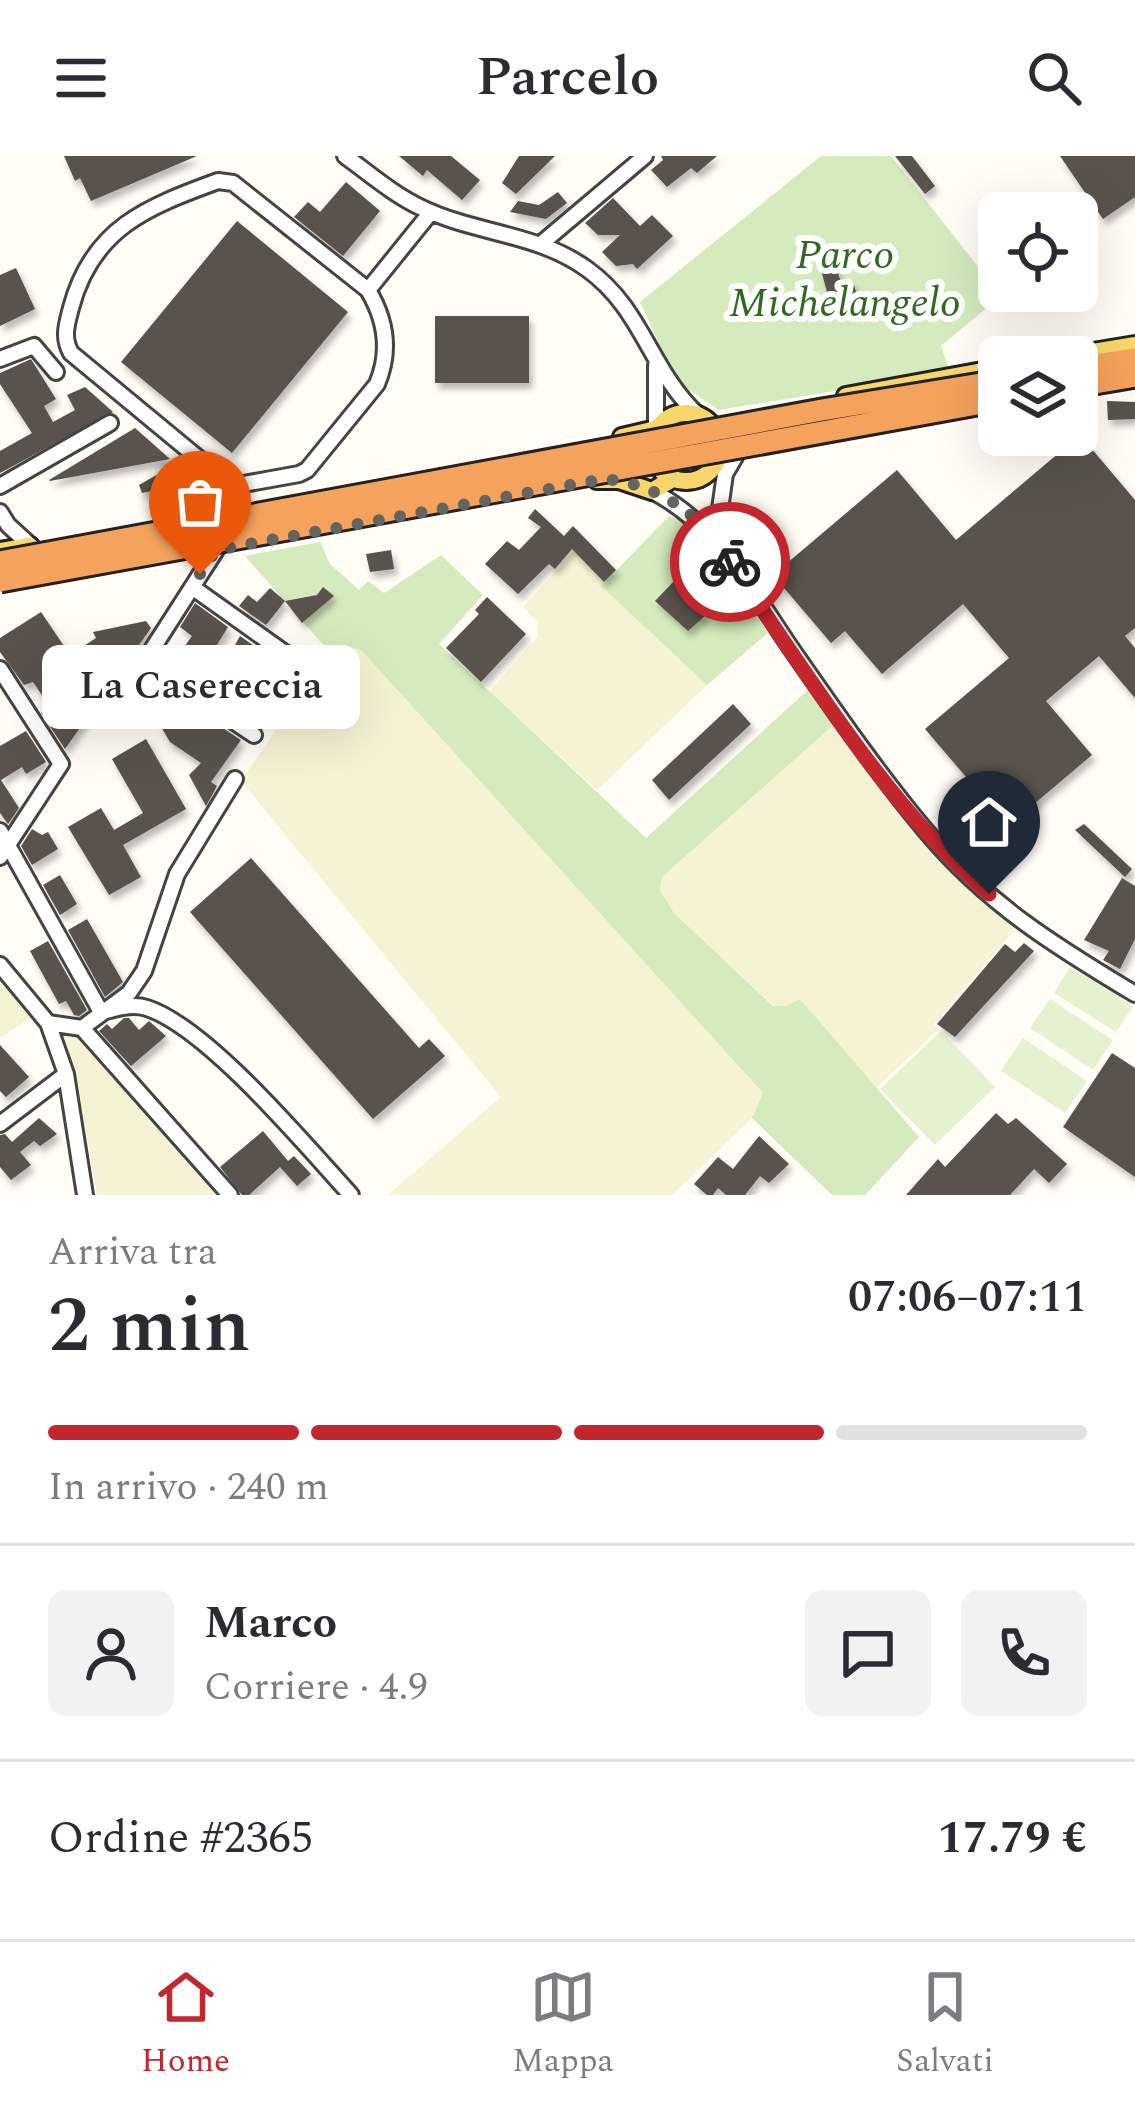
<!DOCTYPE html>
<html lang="it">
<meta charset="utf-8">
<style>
:root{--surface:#fff;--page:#f2f2f3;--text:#2b2b33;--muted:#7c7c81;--line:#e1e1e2;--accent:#c4262e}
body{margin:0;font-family:Spectral,serif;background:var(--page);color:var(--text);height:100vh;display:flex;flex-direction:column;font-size:45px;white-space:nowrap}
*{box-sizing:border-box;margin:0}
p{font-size:39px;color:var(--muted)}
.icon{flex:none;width:66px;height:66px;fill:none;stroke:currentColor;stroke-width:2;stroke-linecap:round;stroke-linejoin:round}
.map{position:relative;height:1039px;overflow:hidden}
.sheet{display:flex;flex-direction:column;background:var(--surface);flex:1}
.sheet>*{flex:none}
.buttons{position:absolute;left:978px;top:36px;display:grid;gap:24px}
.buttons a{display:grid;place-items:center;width:120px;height:120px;border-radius:18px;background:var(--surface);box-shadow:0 12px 48px #0002;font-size:60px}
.pin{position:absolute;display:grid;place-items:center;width:102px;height:102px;color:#fff;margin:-123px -51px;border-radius:50% 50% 50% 0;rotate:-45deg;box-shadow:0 0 12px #0007}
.pin .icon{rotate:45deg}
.courier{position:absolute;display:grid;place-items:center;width:120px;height:120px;margin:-60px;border:9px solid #c4262e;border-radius:50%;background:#fff;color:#222;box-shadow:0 3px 15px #0007}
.bubble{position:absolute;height:84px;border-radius:18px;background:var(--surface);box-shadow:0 12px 48px #0002;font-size:39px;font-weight:600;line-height:84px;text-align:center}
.summary em{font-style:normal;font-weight:600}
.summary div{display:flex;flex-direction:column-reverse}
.summary{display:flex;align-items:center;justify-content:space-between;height:204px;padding:0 48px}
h1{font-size:78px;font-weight:600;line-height:90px}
.bar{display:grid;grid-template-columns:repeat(4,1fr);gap:18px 12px;align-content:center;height:144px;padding:0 48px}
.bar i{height:15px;border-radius:9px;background:var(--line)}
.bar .current{background:var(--accent)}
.bar p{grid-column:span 4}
.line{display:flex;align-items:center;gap:30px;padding:0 48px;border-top:3px solid var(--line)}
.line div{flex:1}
.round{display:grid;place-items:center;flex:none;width:126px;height:126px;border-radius:18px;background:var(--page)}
header{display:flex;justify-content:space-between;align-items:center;height:156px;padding:0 48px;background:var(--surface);font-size:54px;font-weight:600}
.tab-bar{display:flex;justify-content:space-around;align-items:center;height:168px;border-top:3px solid var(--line);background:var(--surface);font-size:33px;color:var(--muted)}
.tab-bar a{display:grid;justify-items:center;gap:6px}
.tab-bar .current{color:var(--accent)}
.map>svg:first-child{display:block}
</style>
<header><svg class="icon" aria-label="menu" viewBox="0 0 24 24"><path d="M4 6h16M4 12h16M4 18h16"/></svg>Parcelo<svg class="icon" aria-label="search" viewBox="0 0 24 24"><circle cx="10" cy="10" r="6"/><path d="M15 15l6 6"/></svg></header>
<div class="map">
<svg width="1135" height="1039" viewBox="0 0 1135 1039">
<defs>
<filter id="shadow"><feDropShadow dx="3.5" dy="6" stdDeviation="3" flood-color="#0004"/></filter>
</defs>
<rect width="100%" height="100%" fill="#fffdf5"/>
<path fill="#f6f3d4" d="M574,395L604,426L602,430L707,529L597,634L489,536L538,480L537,466L523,451Z
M349,492L361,494L763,937L752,962L672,1039H388L501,941L241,625L303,534L333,500Z
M837,566L943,703L1015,773L934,868L939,873L875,933L800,843L786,850H774L674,757L660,734L662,721Z
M0,821L33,860L0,882Z
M62,875H78L224,1039H97L78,929Z"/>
<path fill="#d5ebbd" d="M821,0H891L1001,140L941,190L950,216L719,254L677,226L640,146Z
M669,360C702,363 748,449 768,477L707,529L601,430Z
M320,386L330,408L359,434L368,425L384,437L441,399L483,439L439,488L646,682L811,531L837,566L662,721L660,734L674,757L773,850H786L800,843L919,981L865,1039H832L752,962L763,937L361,494L349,492L333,500L245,400Z"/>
<path fill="#e6f2cf" d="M1070,811L1133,850L1116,876L1054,837Z
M1050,843L1113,884L1093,914L1030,872Z
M941,875L995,931L935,989L880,933Z
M1023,882L1087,925L1065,957L1001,915Z"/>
<path fill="#5a524d" filter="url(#shadow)" d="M64,0H197L91,45L80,22L75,25Z
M399,0H451L480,24L462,44L427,14L423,20Z
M519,0H555L516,38L502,27Z
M661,0H717L697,17L691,12L667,31L651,14L663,4Z
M895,0H912L935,30L925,38Z
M1060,0H1135V41L1103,63Z
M346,26L380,55L343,100L294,61L308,46L320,56Z
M558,36L567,47L546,63L510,56L518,45L539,49Z
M613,42L640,70L652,59L673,80L637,113L633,108L616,110L602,96L620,79H598L585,67Z
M237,65L348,156L232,297L121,206Z
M835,109L841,126L853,125L857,140L830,147L821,114Z
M16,112L35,153L0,170V119Z
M435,160H529V227H435Z
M31,203L56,243L44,250L53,266L75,254L67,239L85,231L113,256L0,317V295L32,277L0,228V217Z
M1107,245L1135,246V263L1108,264Z
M135,272L170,303L50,325L49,324Z
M1080,279L1135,344V472L1125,480L1135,492V542L1099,500L1046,545L1092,599L1008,670L925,573L1009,502L963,448L882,518L845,475L831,487L773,419L897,314L956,384Z
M176,308H186L198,317L199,325L142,337L139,329Z
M535,353L564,380L573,370L616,414L604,426L572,393L555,413L549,408L518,438L485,408L507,385L519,394L541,371L528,362Z
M391,394L394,413L370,416L366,398Z
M674,425L706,459L688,475L655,445Z
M323,431L334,440L302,467L285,445L317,439Z
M270,432L285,445L266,469L239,450L248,439L257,446Z
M487,441L526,478L481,526L446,492L479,458L475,454Z
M195,447L228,471L197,521L174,505L192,480L180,471Z
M41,456L70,499L96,482L93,476L146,465L151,472L65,593L41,557L50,551L33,526L24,529L0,496V482Z
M240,480L294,518L282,535L273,530L256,555L261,559L256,567L209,536L233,511L226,505Z
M178,542L241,584L211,626L217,630L206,650L189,619L201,607L170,586L160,569Z
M733,548L751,568L669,644L652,624Z
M26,575L46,606L26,618L22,611L1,624L19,652L8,668L0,657V590Z
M146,583L186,653L123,689L141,721L109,739L68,671L101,652L114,674L143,657L112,603Z
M1084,668L1132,713L1125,721L1075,674Z
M32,673L42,679L48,676L58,693L32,709L21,690Z
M251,702L419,892L429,883L445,900L373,963L190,756Z
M60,719L77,748L60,759L43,729Z
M1122,722L1135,730V783L1120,813L1103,804L1109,795L1084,784Z
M87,763L123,826L105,841L68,774Z
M48,785L87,854L79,860L74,859L66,845L59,848L30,795Z
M1024,787L1034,795L955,881L937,868L1005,788L1015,796Z
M124,862H129L139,874L149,865L166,880L131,910L99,875L107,868L112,873Z
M0,889L29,921L6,941L0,935Z
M1112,897L1135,912V1021L1063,971Z
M996,957L1008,968L1016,962L1067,1008L1049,1027L1034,1013L1010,1039H906L938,1003L945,1011Z
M39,962L57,978L40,990L34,985L20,996L31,1009L11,1024L0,1011V979L5,978L12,986Z
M263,975L288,1005L294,1000L311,1018L297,1030L280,1011L249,1039H242L220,1011Z
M759,980L789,1008L769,1027L760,1020L745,1039H726L718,1032L713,1039H707L694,1028L718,1001L733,1013Z"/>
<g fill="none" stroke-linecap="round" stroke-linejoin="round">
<defs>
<path id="minor" d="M345,0C370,18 394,39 422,52C476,78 537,77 587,113C643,153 650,215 698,259
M542,87L645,0
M368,134L233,27L218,25C147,51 92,72 71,152C67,168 62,181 71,197L227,326L238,329L299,318L307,314L377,228C391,195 386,164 368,134L431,56
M0,203L34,190L56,216
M656,209V273
M0,330L110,267
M652,335C719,369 753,438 795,498C837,558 879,619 926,675C987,748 1055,790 1135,838
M0,356L8,369L31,390
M716,381L725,318L735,301
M216,394L144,506L254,579
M192,431L303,510
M0,513L61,608L0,701
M0,675L101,856C116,853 131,847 147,852C208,872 306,990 351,1039
M0,809L48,867L82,872
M48,867L66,918L85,1039
M82,872L129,837L144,815L177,718L235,623
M82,872L230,1039
M0,968L66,918"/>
<path id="major" d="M1063,201L1135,189
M846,240L999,212
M652 291a34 34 0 1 1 68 0a34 34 0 1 1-68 0Z
M622,281L656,273
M597,324H619L652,335L674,322
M0,395L30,390"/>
<path id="highway" d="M1077,212L1135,203
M1077,230L1135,220"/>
</defs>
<use href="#minor" stroke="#444" stroke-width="20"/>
<use href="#major" stroke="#222" stroke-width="22"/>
<use href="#highway" stroke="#222" stroke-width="27"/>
<use href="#minor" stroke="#fff" stroke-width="14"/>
<use href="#major" stroke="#f9d66b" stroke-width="16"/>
<use href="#highway" stroke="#f5a25d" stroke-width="21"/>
<defs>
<path id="highway-bridge" d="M0,406L822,254L999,225
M0,425L999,244"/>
</defs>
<use href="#highway-bridge" stroke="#222" stroke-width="27" stroke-linecap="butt"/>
<use href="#highway-bridge" stroke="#f5a25d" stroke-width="21"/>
</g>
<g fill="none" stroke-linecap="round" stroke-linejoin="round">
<path stroke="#646461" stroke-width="12" stroke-dasharray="0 21.6" d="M200,418L216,394L603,323C657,327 704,360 730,406"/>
<path stroke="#c4262e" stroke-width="15" d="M730,406C807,517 886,649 989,738"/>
</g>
<g text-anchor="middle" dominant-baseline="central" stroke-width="12" stroke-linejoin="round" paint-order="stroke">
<g font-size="42" font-style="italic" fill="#2f6b1f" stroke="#fff">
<text x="845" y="99">Parco<tspan x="845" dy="48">Michelangelo</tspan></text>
</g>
</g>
</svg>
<div class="buttons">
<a><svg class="icon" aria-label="locate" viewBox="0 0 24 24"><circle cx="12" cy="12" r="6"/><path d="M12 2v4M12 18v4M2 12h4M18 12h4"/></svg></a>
<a><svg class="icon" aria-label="layers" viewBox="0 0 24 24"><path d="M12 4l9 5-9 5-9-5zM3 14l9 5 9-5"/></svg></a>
</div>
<div class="pin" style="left:200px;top:418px;background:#ea580c"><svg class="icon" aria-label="bag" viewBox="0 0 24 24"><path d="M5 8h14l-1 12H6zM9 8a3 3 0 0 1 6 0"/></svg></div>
<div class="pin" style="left:989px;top:738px;background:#1f2937"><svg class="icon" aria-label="home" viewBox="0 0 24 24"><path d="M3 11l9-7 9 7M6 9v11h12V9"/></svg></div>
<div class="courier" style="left:730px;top:406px"><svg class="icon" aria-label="bike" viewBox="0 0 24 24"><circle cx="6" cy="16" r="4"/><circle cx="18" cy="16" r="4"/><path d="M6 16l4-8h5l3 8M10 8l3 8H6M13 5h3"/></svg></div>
<div class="bubble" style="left:42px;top:489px;width:318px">La Casereccia</div>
</div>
<section class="sheet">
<div class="summary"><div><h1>2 min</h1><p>Arriva tra</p></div><em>07:06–07:11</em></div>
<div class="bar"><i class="current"></i><i class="current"></i><i class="current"></i><i></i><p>In arrivo · 240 m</p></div>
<div class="line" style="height:216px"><a class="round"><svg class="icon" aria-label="person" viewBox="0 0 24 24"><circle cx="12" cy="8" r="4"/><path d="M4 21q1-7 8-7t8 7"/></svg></a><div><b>Marco</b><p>Corriere · 4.9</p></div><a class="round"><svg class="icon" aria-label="chat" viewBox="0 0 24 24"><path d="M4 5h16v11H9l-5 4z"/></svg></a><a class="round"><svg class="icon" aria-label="phone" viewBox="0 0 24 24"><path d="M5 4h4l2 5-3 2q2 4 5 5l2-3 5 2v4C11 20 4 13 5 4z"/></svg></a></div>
<div class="line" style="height:156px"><div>Ordine #2365</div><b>17.79 €</b></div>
</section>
<nav class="tab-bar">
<a class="current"><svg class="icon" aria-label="home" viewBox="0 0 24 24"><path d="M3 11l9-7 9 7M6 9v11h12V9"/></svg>Home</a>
<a><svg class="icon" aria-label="map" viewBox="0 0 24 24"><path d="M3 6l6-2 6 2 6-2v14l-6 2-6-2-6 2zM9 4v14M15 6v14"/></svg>Mappa</a>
<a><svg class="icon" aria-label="saved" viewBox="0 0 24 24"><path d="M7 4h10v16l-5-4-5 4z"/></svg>Salvati</a>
</nav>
